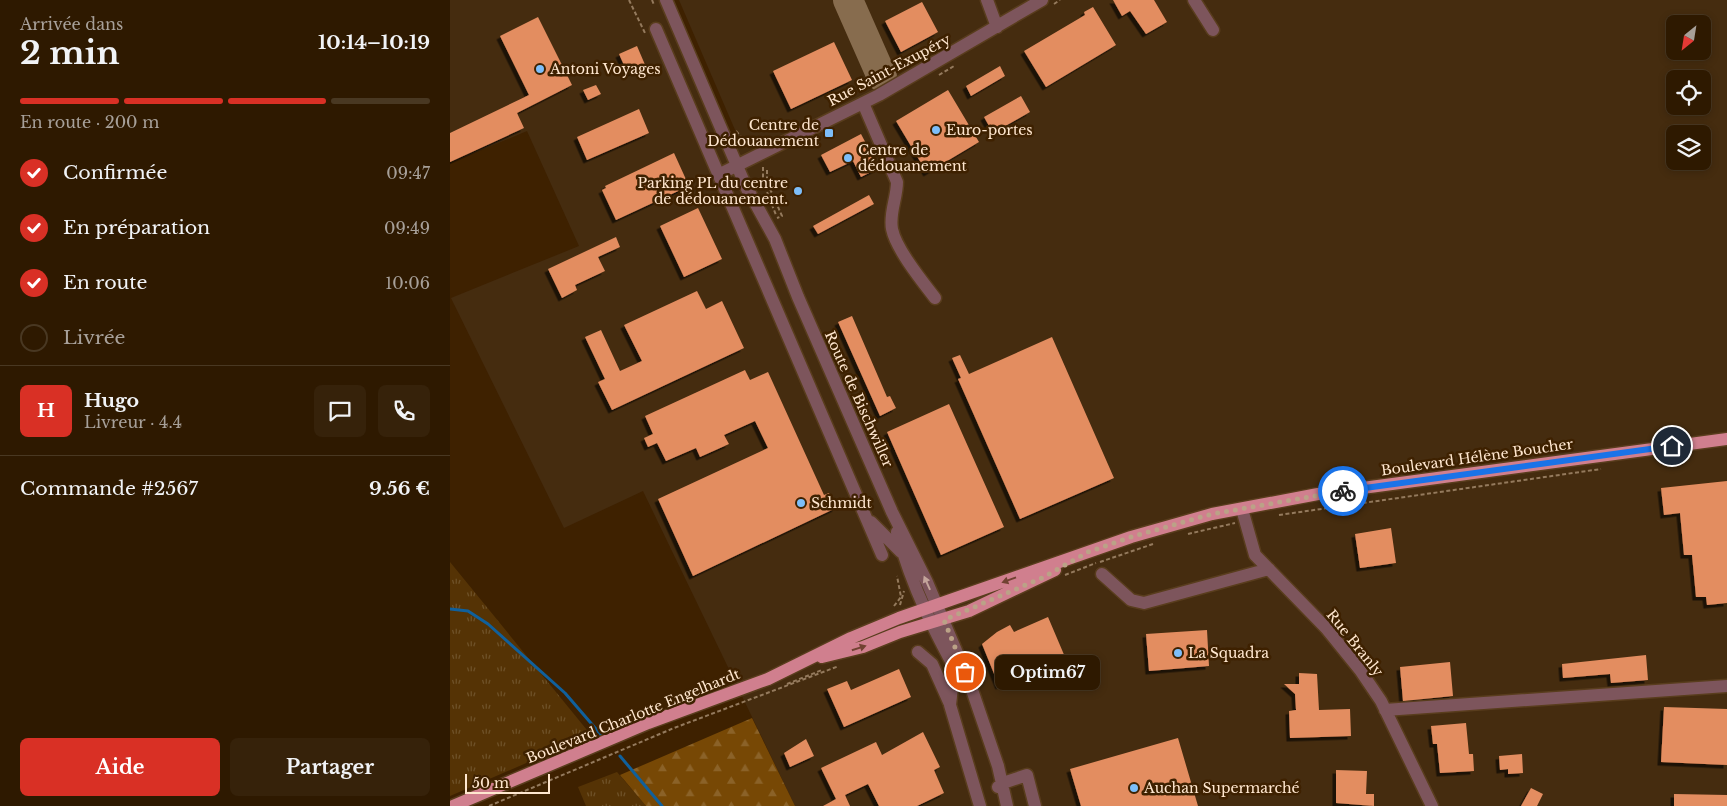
<!DOCTYPE html>
<html lang="fr">
<meta charset="utf-8">
<style>
:root{--surface:#2e1900;--page:#36220a;--text:#f1f3f6;--muted:#a7a099;--line:#493822;--accent:#d93025}
body{margin:0;font-family:"Libre Baskerville",serif;background:var(--page);color:var(--text);height:100vh;display:flex;flex-direction:column;font-size:19px;white-space:nowrap}
*{box-sizing:border-box;margin:0}
p{font-size:16px;color:var(--muted)}
.icon{flex:none;width:28px;height:28px;fill:none;stroke:currentColor;stroke-width:2;stroke-linecap:round;stroke-linejoin:round}
.map{position:relative;flex:1;overflow:hidden}
.sheet{display:flex;flex-direction:column;background:var(--surface);width:450px}
.sheet>*{flex:none}
.needle{width:32px;rotate:210deg}
.controls{position:absolute;left:1216px;top:15px;display:grid;gap:10px}
.controls a{display:grid;place-items:center;width:45px;height:45px;border-radius:8px;background:var(--surface);box-shadow:0 2px 8px #0003,0 0 0 1px var(--line);font-size:25px}
.scale{position:absolute;left:15px;bottom:12px;width:85px;box-sizing:border-box;padding-left:5px;border:2px solid #ffe7cf;border-top:0;font-size:14px;line-height:18px;white-space:nowrap;color:#ffe7cf;-webkit-text-stroke:4px #3e2100;paint-order:stroke}
.pin{position:absolute;display:grid;place-items:center;width:42px;height:42px;color:#fff;margin:-21px;border:2px solid #fff;border-radius:50%;box-shadow:0 1px 5px #0007}
.courier{position:absolute;display:grid;place-items:center;width:50px;height:50px;margin:-25px;border:4px solid #1a73e8;border-radius:50%;background:#fff;color:#222;box-shadow:0 1px 6px #0007}
.bubble{position:absolute;height:35px;border-radius:8px;background:var(--surface);box-shadow:0 2px 8px #0003,0 0 0 1px var(--line);font-size:16px;font-weight:700;line-height:35px;text-align:center}
.headline em{font-style:normal;font-weight:700}
.headline div{display:flex;flex-direction:column-reverse}
.headline{display:flex;align-items:center;justify-content:space-between;height:85px;padding:0 20px}
h1{font-size:32px;font-weight:700;line-height:38px}
.bar{display:grid;grid-template-columns:repeat(4,1fr);gap:8px 5px;align-content:center;height:60px;padding:0 20px}
.bar i{height:6px;border-radius:4px;background:var(--line)}
.bar .selected{background:var(--accent)}
.bar p{grid-column:span 4}
.line{display:flex;align-items:center;gap:12px;padding:0 20px;border-top:1px solid var(--line)}
.line div{flex:1}
.round{display:grid;place-items:center;flex:none;width:52px;height:52px;border-radius:8px;background:var(--page)}
ol{padding:0 20px;list-style:none}
li{display:flex;align-items:center;gap:15px;height:55px}
li p{margin-inline-start:auto}
li .icon{padding:5px;border-radius:50%;background:var(--accent);color:#fff;stroke-width:4}
li:last-child{color:var(--muted)}
li i{width:28px;height:28px;border:2px solid var(--line);border-radius:50%}
.button{display:flex;gap:10px;margin-top:auto;padding:10px 20px}
.button a{flex:1;height:58px;border-radius:8px;background:var(--accent);color:#fff;font-size:20px;font-weight:700;line-height:58px;text-align:center}
.button a+a{background:var(--page);color:var(--text)}
main{display:flex;flex:1;min-height:0}
.map>svg:first-child{display:block}
</style>
<main>
<section class="sheet">
<div class="headline"><div><h1>2 min</h1><p>Arrivée dans</p></div><em>10:14–10:19</em></div>
<div class="bar"><i class="selected"></i><i class="selected"></i><i class="selected"></i><i></i><p>En route · 200 m</p></div>
<ol>
<li><svg class="icon" aria-label="check" viewBox="0 0 24 24"><path d="M5 12l5 5 9-10"/></svg>Confirmée<p>09:47</p></li>
<li><svg class="icon" aria-label="check" viewBox="0 0 24 24"><path d="M5 12l5 5 9-10"/></svg>En préparation<p>09:49</p></li>
<li><svg class="icon" aria-label="check" viewBox="0 0 24 24"><path d="M5 12l5 5 9-10"/></svg>En route<p>10:06</p></li>
<li><i></i>Livrée</li>
</ol>
<div class="line" style="height:90px"><b class="round" style="background:var(--accent);color:#fff">H</b><div><b>Hugo</b><p>Livreur · 4.4</p></div><a class="round"><svg class="icon" aria-label="chat" viewBox="0 0 24 24"><path d="M4 5h16v11H9l-5 4z"/></svg></a><a class="round"><svg class="icon" aria-label="phone" viewBox="0 0 24 24"><path d="M5 4h4l2 5-3 2q2 4 5 5l2-3 5 2v4C11 20 4 13 5 4z"/></svg></a></div>
<div class="line" style="height:65px"><div>Commande #2567</div><b>9.56 €</b></div>
<div class="button"><a>Aide</a><a>Partager</a></div>
</section>
<div class="map">
<svg width="1277" height="806" viewBox="0 0 1277 806">
<defs>
<pattern id="grass-tufts" width="24" height="20" patternUnits="userSpaceOnUse" patternTransform="scale(1.25)"><rect width="24" height="20" fill="#553305"/><path d="M3 7l-1-3M5 7V3M7 7l1-3M15 17l-1-3M17 17v-4M19 17l1-3" fill="none" stroke="#6e5128"/></pattern>
<pattern id="forest-firs" width="22" height="20" patternUnits="userSpaceOnUse" patternTransform="scale(1.25)"><rect width="22" height="20" fill="#774805"/><path d="M5 1l3.5 6h-7zM16 11l3.5 6h-7z" fill="#8b6228"/></pattern>
<filter id="shadow"><feDropShadow dx="-3.5" dy="3.5" stdDeviation="0" flood-color="#0009"/></filter>
</defs>
<rect width="100%" height="100%" fill="#3e2100"/>
<path fill="#452c0f" fill-rule="evenodd" d="M0,0H209L277,154L292,146L229,0H1277V806H345L193,491L114,528L1,298L129,246L77,131L0,163ZM1225,24H1252V51H1225ZM1225,79H1252V106H1225ZM1225,134H1252V161H1225Z"/>
<path fill="url(#grass-tufts)" d="M0,562L141,735L0,796Z
M167,772L196,806H136L128,787Z"/>
<path fill="url(#forest-firs)" d="M302,718L345,806H196L170,775Z"/>
<g fill="none" stroke-linecap="round" stroke-linejoin="round">
<path stroke="#10609c" stroke-width="3" d="M0,609L18,611L38,624L115,693L152,736
M170,756L212,806"/>
<path stroke="#876c4e" stroke-width="30" d="M398,0L432,77"/>
</g>
<path fill="#e38d61" filter="url(#shadow)" d="M663,0H704L717,22L696,34L680,11L672,16Z
M472,2L488,32L451,52L435,21Z
M643,7L666,45L596,87L574,51L635,15L634,12Z
M88,17L122,85L67,113L74,128L0,162V133L79,95L50,36Z
M384,42L402,80L341,109L323,71Z
M187,46L196,67L178,74L169,54Z
M550,66L555,76L521,96L516,86Z
M146,85L151,94L138,100L133,90Z
M498,90L529,142L477,173L446,121Z
M571,96L580,112L543,133L534,117Z
M189,109L199,133L137,160L127,137Z
M411,134L429,168L411,177L403,161L380,172L371,155Z
M224,153L239,186L166,220L152,190L156,188L155,186Z
M419,195L424,204L368,234L363,226Z
M248,208L272,259L234,277L210,226Z
M166,237L170,247L148,257L155,271L125,285L127,290L112,298L98,269Z
M247,291L256,309L272,301L294,348L162,410L148,382L155,379L135,337L151,330L170,371L192,361L174,325Z
M402,316L437,397L440,396L446,408L430,416L388,322Z
M602,337L664,478L570,519L508,379L511,378L502,358L510,355L519,374Z
M295,370L300,380L318,372L374,495L379,493L386,508L243,576L208,499L318,448L305,421L274,435L279,444L250,457L246,448L216,461L207,443L198,447L194,438L203,434L195,416Z
M499,404L554,527L491,555L437,432Z
M1277,481V603L1257,605L1256,597H1246L1242,555H1234L1230,513L1214,515L1211,488Z
M941,528L946,563L910,568L905,534Z
M598,617L615,657L549,686L532,644L547,632L560,625L564,632Z
M757,630L759,666L699,671L696,634Z
M1196,655L1198,680L1161,683L1160,674L1113,678L1112,664Z
M1000,662L1003,696L953,701L950,667Z
M449,669L461,697L394,727L377,689L397,681L401,690Z
M849,673L867,674L869,710L900,709L901,736L840,738L839,711L846,710L845,694L834,684H849Z
M1214,707L1277,709V765L1211,762Z
M1016,723L1019,754H1023L1024,771L990,773L987,744H983L981,726Z
M473,732L490,767L484,770L494,793L467,806H429L418,784L395,795L400,806H373L386,799L371,768L426,742L432,755Z
M728,738L748,806H631L620,769Z
M356,739L364,756L340,767L334,753Z
M1072,754L1073,773L1058,774V769L1050,770L1049,756Z
M886,770L917,771L916,794H924V806L886,803Z
M1081,788L1093,794L1087,806H1071Z
M1224,794L1277,795V806H1224Z"/>
<g fill="none" stroke-linecap="round" stroke-linejoin="round">
<defs>
<path id="minor" d="M216,0L300,196
M537,0L547,27
M744,0L763,30
M206,29L432,555
M413,103L447,182C447,198 439,213 442,229C446,249 472,281 485,298
M270,174L429,95L592,0
M297,188L325,239L348,297L442,512L477,582L519,681L548,766L557,806
M792,509L805,555L876,628L910,670L931,701L982,806
M421,522L451,552
M447,532C462,588 486,635 514,685
M652,574L681,600L694,603L819,569
M468,652L482,664L499,702
M504,669L500,705L530,806
M935,710L1277,686
M548,787L553,783L577,775L585,806"/>
<path id="major" d="M372,657L413,647L450,632L519,611L605,570
M3,806L198,723L318,679L401,638L449,618L681,537L762,514L868,494L1277,439"/>
</defs>
<use href="#minor" stroke="#593d1d" stroke-width="15"/>
<use href="#major" stroke="#593d1d" stroke-width="15"/>
<path stroke="#947a5d" stroke-width="2" stroke-dasharray="4 2.5" stroke-linecap="butt" d="M179,0L195,33
M202,0L204,5
M604,4L610,0
M489,75L504,66
M286,131L293,139L303,144
M313,167V182L326,215
M317,170V182L332,216L327,218
M829,515L1151,469
M738,534L785,523
M650,562L703,544
M615,575L646,563
M450,605L454,591
M444,606L451,597L447,576
M337,684L372,670
M39,806L224,728L389,666"/>
<use href="#minor" stroke="#7d555c" stroke-width="12"/>
<use href="#major" stroke="#d07f8e" stroke-width="12"/>
</g>
<defs><path id="oneway-solid" d="M-6-.8H1V-3.2L6.5 0L1 3.2V.8H-6Z" transform="scale(1.25)"/></defs>
<g fill="#714232">
<use href="#oneway-solid" transform="translate(559 580) rotate(160)"/>
<use href="#oneway-solid" transform="translate(409 648) rotate(-18)"/>
</g>
<use fill="#c4a59b" href="#oneway-solid" transform="translate(477 583) rotate(-114)"/>
<g fill="none" stroke-linecap="round" stroke-linejoin="round">
<path stroke="#bba287" stroke-width="5" stroke-dasharray="0 9" d="M515,672L494,620L592,578L638,552L681,537L762,514L893,491"/>
<path stroke="#1a73e8" stroke-width="6" d="M893,491L1222,446"/>
</g>
<g fill="#7dbef9" stroke="#3e2100" stroke-width="2">
<circle cx="90" cy="69" r="5"/>
<circle cx="486" cy="130" r="5"/>
<rect x="374" y="128" width="10" height="10" rx="2.5"/>
<circle cx="398" cy="158" r="5"/>
<circle cx="348" cy="191" r="5"/>
<circle cx="351" cy="503" r="5"/>
<circle cx="728" cy="653" r="5"/>
<circle cx="684" cy="788" r="5"/>
</g>
<g text-anchor="middle" dominant-baseline="central" stroke-width="5" stroke-linejoin="round" paint-order="stroke">
<g font-size="14" fill="#ffe7cf" stroke="#3e2100" text-anchor="start">
<text x="100" y="69">Antoni Voyages</text>
<text x="369" y="125" text-anchor="end">Centre de<tspan x="369" dy="16">Dédouanement</tspan></text>
<text x="496" y="130">Euro-portes</text>
<text x="408" y="150">Centre de<tspan x="408" dy="16">dédouanement</tspan></text>
<text x="338" y="183" text-anchor="end">Parking PL du centre<tspan x="338" dy="16">de dédouanement.</tspan></text>
<text x="361" y="503">Schmidt</text>
<text x="738" y="653">La Squadra</text>
<text x="694" y="788">Auchan Supermarché</text>
</g>
<g font-size="14" fill="#ffe7cf" stroke="#3e2100">
<text transform="translate(439 70) rotate(-28)">Rue Saint-Exupéry</text>
<text transform="translate(409 399) rotate(66)">Route de Bischwiller</text>
<text transform="translate(1027 457) rotate(-8)">Boulevard Hélène Boucher</text>
<text transform="translate(905 643) rotate(51)">Rue Branly</text>
<text transform="translate(183 716) rotate(-22)">Boulevard Charlotte Engelhardt</text>
</g>
</g>
</svg>
<div class="controls">
<a><svg class="needle" viewBox="-14 -14 28 28"><path d="M0-13l5 13h-10z" fill="#e53935"/><path d="M0 13l5-13h-10z" fill="#a7a099"/></svg></a>
<a><svg class="icon" aria-label="locate" viewBox="0 0 24 24"><circle cx="12" cy="12" r="6"/><path d="M12 2v4M12 18v4M2 12h4M18 12h4"/></svg></a>
<a><svg class="icon" aria-label="layers" viewBox="0 0 24 24"><path d="M12 4l9 5-9 5-9-5zM3 14l9 5 9-5"/></svg></a>
</div>
<div class="scale">50 m</div>
<div class="pin" style="left:515px;top:672px;background:#ea580c"><svg class="icon" aria-label="bag" viewBox="0 0 24 24"><path d="M5 8h14l-1 12H6zM9 8a3 3 0 0 1 6 0"/></svg></div>
<div class="pin" style="left:1222px;top:446px;background:#1f2937"><svg class="icon" aria-label="home" viewBox="0 0 24 24"><path d="M3 11l9-7 9 7M6 9v11h12V9"/></svg></div>
<div class="courier" style="left:893px;top:491px"><svg class="icon" aria-label="bike" viewBox="0 0 24 24"><circle cx="6" cy="16" r="4"/><circle cx="18" cy="16" r="4"/><path d="M6 16l4-8h5l3 8M10 8l3 8H6M13 5h3"/></svg></div>
<div class="bubble" style="left:545px;top:655px;width:105px">Optim67</div>
</div>
</main>
